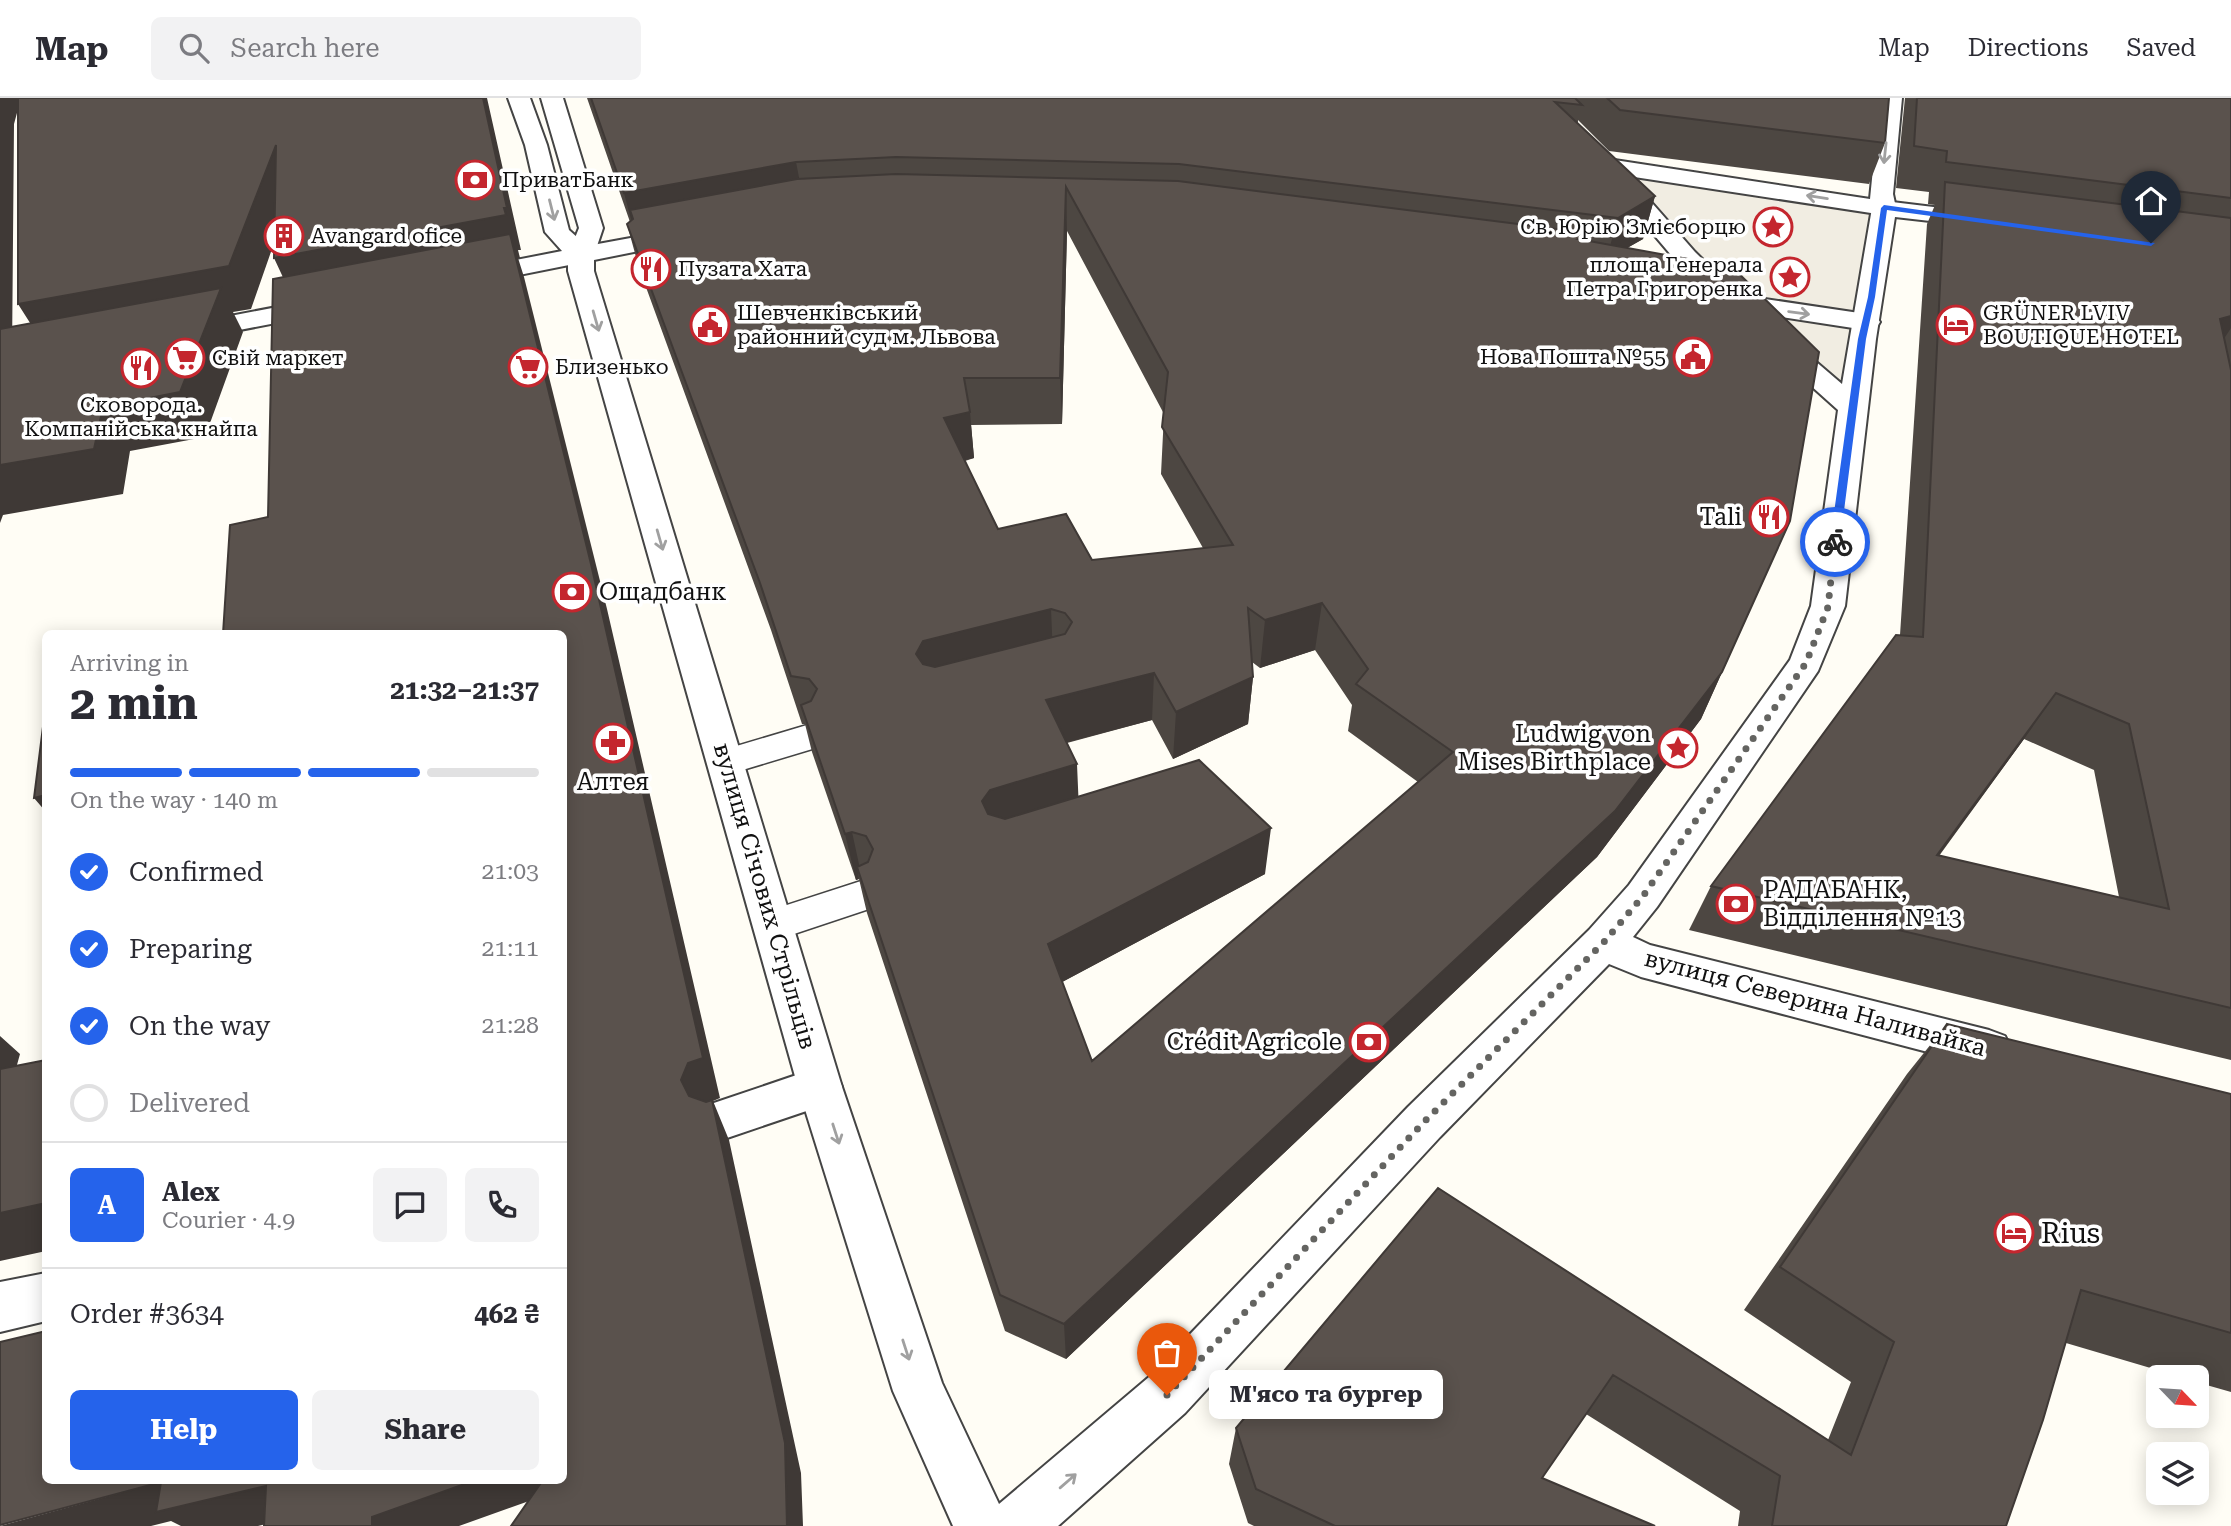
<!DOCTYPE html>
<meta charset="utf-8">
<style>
:root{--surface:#fff;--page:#f2f2f3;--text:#2b2b33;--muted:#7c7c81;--line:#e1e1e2;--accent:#2563eb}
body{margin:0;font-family:"Roboto Serif",serif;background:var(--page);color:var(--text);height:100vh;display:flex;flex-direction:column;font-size:26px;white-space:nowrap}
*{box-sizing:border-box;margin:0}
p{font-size:23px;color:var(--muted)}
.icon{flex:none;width:38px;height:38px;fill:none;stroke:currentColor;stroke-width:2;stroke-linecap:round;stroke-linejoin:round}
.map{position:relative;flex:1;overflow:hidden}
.details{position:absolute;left:42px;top:532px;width:525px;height:854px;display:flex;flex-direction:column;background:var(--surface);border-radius:10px;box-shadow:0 4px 18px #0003}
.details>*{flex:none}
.needle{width:46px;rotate:115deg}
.buttons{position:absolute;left:2146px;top:1267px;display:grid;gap:14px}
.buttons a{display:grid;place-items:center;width:63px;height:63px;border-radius:10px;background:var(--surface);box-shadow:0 4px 18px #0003;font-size:35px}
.pin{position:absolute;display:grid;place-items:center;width:60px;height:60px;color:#fff;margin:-72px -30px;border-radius:50% 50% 50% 0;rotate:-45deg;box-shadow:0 0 7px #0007}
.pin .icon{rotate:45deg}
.courier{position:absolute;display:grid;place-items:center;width:70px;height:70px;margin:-35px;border:5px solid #2563eb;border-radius:50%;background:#fff;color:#222;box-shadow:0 2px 9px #0007}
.bubble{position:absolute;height:49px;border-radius:10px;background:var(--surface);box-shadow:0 4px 18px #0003;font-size:23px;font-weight:700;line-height:49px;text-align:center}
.summary em{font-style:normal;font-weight:700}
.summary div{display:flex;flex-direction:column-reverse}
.summary{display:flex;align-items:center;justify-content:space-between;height:119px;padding:0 28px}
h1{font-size:46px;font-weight:700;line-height:52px}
.bar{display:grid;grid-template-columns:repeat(4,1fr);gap:10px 7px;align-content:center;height:84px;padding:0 28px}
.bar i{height:9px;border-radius:5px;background:var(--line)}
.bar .current{background:var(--accent)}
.bar p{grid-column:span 4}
.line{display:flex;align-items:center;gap:18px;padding:0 28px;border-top:2px solid var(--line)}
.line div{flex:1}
.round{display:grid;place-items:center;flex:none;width:74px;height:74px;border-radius:10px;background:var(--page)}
ol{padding:0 28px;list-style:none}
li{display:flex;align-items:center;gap:21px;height:77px}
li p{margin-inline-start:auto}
li .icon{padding:7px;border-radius:50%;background:var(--accent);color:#fff;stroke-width:4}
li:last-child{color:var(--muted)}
li i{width:38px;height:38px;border:4px solid var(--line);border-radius:50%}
.primary-button{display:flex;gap:14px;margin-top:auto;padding:14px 28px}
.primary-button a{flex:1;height:80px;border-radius:10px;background:var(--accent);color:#fff;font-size:28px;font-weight:700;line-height:80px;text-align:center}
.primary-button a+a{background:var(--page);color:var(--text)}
header{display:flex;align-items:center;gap:42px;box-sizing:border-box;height:98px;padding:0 35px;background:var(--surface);border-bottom:2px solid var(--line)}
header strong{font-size:33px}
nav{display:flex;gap:38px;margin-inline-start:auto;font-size:24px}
.search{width:490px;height:63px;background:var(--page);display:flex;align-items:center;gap:18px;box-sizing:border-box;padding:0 24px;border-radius:10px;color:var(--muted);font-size:26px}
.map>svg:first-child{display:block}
</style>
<header>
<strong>Map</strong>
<div class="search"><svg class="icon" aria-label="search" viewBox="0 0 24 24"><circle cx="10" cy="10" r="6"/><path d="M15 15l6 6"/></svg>Search here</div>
<nav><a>Map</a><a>Directions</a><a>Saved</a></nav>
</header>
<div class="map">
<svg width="2231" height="1428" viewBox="0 0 2231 1428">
<rect width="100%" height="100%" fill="#fffdf5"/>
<path fill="#f1ede2" d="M1608,68L1884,110L1854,311Z"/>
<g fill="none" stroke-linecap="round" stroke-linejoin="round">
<defs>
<path id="service" d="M807,627L819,631L825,640L819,649L726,677L713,673L708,664L713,655Z
M861,783L875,787L880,798L875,809L773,843L759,838L753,827L759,816Z"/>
<path id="pedestrian" d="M820,969L836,975L842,989L836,1003L724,1041L708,1035L701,1021L708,1007Z
M46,1175V1223L0,1234V1184Z"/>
<path id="minor" d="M508,0H530L547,47L569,132L587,148L685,130L694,132L697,137L694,142L469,187L460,185L456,179L460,173L562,153L545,134L525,47Z
M1880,0H1902L1893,96L1896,110L1893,115L1884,117L1608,75L1600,73L1596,68L1600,63L1608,61L1870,101Z
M1725,195L1866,216L1876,218L1880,224L1876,230L1866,232L1716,209L1712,203L1716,197Z
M324,200L333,202L337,208L333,214L188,242L178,240L174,234L178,228L188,226Z"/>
<path id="tertiary" d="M541,0H563L603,130L594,157V173L842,989L942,1285L999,1406L1149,1279L1408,1009L1589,832L1629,787L1790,562L1811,508L1838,312L1762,244L1766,238L1776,236L1786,238L1842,286L1872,110L1875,105L1884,103L1983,115L1992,117L1995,122L1992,127L1983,129L1895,119L1876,241L1845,508L1818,573L1657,809L1633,839L1650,847L1989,932L2005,938L2011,951L2005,964L1989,970L1641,879L1609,866L1440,1039L1185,1315L1058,1428H953L893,1293L798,989L568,173V157L579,130Z
M1616,71L1624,73L1695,154L1733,191L1737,197L1733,203L1724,205L1715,203L1677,164L1604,78L1608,73Z"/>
</defs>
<use href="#service" stroke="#444" stroke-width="3"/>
<use href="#pedestrian" stroke="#444" stroke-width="4"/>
<use href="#minor" stroke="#444" stroke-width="4"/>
<use href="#tertiary" stroke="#444" stroke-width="4"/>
<use href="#service" fill="#fff" fill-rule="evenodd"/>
<use href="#pedestrian" fill="#fff" fill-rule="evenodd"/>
<use href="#minor" fill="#fff" fill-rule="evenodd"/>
<use href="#tertiary" fill="#fff" fill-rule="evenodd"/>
</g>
<path fill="#4d4742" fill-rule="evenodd" d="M587,0H1889L1885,45L1869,86L1609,53L1578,22V25L1655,98L1643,141L1627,150L1769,470L1701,621L1597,759L1066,1261L1005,1233L867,815L859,781L856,782L812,654L805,626H802L771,532L639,170L627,126L630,124ZM1067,133L1164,316L1161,376L1203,450L1092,462L998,431L965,363L974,360L971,327L1062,326ZM1315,552L1352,607L1348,633L1418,684L1092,963L1062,884L1265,776L1078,699L1067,645L1152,622L1173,661L1248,626L1253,579L1252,564L1260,570Z
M1905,0H2231V962L1689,832L1711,788L1900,537L1927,126L1935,107L1928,106L1929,94L1896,90ZM2024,641L2094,672L2119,799L1939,758Z
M1947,926L2231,996V1294L2196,1284V1279H2181L2066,1245L2006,1428H1738L1740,1413L1586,1316L1542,1380L1655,1428H1254L1248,1425L1229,1366L1236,1330L1438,1090L1828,1342L1851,1284L1744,1212L1907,976Z"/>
<path fill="#3f3936" d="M0,0H21L14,26L12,257L0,260Z
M483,0H487L521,152H518L520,160H518L524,179L607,511L720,1000L713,1003L729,1042L801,1375L803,1428H787L699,1022L294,203L274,160Z
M276,47L294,88L251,211L233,214L243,234L205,339L130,353L123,396L3,417L0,425V367L46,250L18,206Z
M796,64L804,105L630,112L637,137H635L624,95Z
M1066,89L1067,133L1062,326L1060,280Z
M1655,98L1643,141L1606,162L1618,120Z
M1589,135L1577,179L1578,141Z
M2231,218V230L2212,259L2220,221Z
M970,314L974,360L948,366L944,320Z
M1790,423L1701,621L1597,759L1066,1261L1064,1226Z
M1322,505L1315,552L1260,570L1265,522Z
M1051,511L1053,558L929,590L916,556L923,543Z
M1154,575L1152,622L1049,649L1046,602Z
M1253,579L1248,626L1173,661L1176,614Z
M2056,595L2024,641L1906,802L1937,757Z
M1077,666L1079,713L994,738L982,703L990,692Z
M46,697V714L34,700Z
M1271,730L1265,776L1051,890L1048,846Z
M852,734L862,780L857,769L859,781L856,782L845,736Z
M0,938L20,956L2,1021L0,1019Z
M46,1105V1153L0,1163V1115Z
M591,1381L459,1428H372V1419L476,1382H564Z
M161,1384L266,1388L308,1416L258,1428H181L171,1423L151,1428H0Z"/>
<path fill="#5a524d" stroke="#3f3936" stroke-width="2" fill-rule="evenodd" d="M18,0H483L507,110H504L506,117L274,160L276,47L229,168L18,206Z
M591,0H1575L1582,7L1555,4L1655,98L1618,120L1179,66L896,59L796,64L624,95Z
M1607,0H1889L1885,45L1620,12Z
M1917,0H2231V100L1946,64L1947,53L1914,48Z
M896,76L1178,83L1589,135L1578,141L1732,169L1819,254L1790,423L1722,574L1615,713L1064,1226L1000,1197L857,769L868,764L873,751L866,738L852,734L845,736L801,607L811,603L817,591L809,581L791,578L760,485L627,126L633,121L630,112L797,81ZM1066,89L1168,274L1162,329L1233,447L1092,462L1066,416L998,431L944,320L970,314L964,280H1060ZM1322,505L1368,571L1356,586L1453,654L1092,963L1048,846L1271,730L1199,662L1005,721L988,716L982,703L990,692L1077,666L1046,602L1154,575L1176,614L1253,579L1248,510L1265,522ZM1051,511L1065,515L1072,524L1065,536L935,569L923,566L916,556L923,543Z
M1945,84L2231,120V218L2220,221L2231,272V910L1711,788L1896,537L1923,539ZM2056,595L2129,626L2169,811L1937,757Z
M510,136L591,466L703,960L688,965L681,982L689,998L706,1004L712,1002L785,1345L787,1428H511L543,1382H564V536H223L230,427L268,419L273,181Z
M221,190L180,294L103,309L94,351L0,367V231Z
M45,613L46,697L34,700Z
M1947,926L2231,996V1235L2081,1192L2043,1322L2006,1428H1772L1780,1378L1613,1277L1542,1380L1655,1428H1335L1256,1391L1236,1330L1438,1090L1851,1357L1894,1244L1780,1169Z
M46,962V1105L0,1115V971Z
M46,1233V1382H476L372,1419V1428H264L266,1388L156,1414L161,1384L0,1427V1244Z"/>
<defs><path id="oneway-shaft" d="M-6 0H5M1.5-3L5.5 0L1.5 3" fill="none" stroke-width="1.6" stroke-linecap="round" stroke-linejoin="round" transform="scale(1.75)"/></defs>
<g stroke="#a0a0a0">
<use href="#oneway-shaft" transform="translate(1885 55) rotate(96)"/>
<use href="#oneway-shaft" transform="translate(1817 99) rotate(-171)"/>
<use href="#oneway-shaft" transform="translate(552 112) rotate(76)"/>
<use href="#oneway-shaft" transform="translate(1799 215) rotate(8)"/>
<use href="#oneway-shaft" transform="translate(596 223) rotate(74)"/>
<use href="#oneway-shaft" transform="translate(660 442) rotate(74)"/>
<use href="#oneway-shaft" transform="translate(836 1036) rotate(72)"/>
<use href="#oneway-shaft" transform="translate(906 1252) rotate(72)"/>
<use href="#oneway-shaft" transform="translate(1068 1383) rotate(-41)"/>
</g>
<path fill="#2563eb" d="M1884,107L2155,145L2151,148L1887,112L1875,199L1866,241L1840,444L1835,447L1830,444L1858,241L1868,199L1881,110Z"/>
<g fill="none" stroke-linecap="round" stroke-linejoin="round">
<path stroke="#646461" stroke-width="7" stroke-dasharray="0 12.6" d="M1167,1297L1424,1024L1604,844L1643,798L1806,565L1828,509L1835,444"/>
</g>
<defs>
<symbol id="bank-ring" viewBox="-11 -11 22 22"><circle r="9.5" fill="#fff" stroke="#c4262e" stroke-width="1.5"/><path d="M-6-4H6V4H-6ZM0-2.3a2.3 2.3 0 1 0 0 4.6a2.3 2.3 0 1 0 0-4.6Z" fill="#c4262e"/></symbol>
<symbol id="sight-ring" viewBox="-11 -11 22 22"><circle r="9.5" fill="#fff" stroke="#c4262e" stroke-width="1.5"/><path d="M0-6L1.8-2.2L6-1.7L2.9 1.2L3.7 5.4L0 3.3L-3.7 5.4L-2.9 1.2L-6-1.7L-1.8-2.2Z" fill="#c4262e"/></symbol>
<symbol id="building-ring" viewBox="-11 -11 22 22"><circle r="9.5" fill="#fff" stroke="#c4262e" stroke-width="1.5"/><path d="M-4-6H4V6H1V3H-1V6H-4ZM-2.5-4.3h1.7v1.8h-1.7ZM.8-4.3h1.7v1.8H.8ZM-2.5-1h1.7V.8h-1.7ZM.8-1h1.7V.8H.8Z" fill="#c4262e"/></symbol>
<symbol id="restaurant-ring" viewBox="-11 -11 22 22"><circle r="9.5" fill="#fff" stroke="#c4262e" stroke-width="1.5"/><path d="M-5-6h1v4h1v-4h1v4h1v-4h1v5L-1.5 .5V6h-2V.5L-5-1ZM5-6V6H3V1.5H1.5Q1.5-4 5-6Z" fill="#c4262e"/></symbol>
<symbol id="civic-ring" viewBox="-11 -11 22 22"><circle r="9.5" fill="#fff" stroke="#c4262e" stroke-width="1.5"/><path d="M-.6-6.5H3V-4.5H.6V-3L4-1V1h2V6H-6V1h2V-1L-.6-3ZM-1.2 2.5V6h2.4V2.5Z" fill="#c4262e"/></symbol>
<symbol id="hotel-ring" viewBox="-11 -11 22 22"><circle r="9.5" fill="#fff" stroke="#c4262e" stroke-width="1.5"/><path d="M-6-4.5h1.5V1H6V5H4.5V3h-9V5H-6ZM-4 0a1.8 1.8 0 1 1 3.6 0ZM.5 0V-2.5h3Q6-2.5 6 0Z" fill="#c4262e"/></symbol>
<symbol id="supermarket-ring" viewBox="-11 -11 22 22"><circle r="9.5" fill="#fff" stroke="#c4262e" stroke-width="1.5"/><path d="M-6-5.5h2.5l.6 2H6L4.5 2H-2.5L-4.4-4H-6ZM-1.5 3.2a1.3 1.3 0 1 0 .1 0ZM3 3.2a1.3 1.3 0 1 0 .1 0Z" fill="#c4262e"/></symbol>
<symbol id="pharmacy-ring" viewBox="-11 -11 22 22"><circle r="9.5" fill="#fff" stroke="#c4262e" stroke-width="1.5"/><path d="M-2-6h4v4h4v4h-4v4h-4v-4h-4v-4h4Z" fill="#c4262e"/></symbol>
</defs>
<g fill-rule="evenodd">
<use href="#bank-ring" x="453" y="60" width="44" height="44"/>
<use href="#sight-ring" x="1751" y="107" width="44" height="44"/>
<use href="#building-ring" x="262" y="116" width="44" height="44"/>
<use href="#restaurant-ring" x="629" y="149" width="44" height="44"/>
<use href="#sight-ring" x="1768" y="157" width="44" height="44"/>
<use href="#civic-ring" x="688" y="205" width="44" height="44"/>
<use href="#hotel-ring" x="1934" y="205" width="44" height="44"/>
<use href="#civic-ring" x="1671" y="237" width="44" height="44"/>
<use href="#supermarket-ring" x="163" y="238" width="44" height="44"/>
<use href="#supermarket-ring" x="506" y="247" width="44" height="44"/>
<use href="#restaurant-ring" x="119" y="248" width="44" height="44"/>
<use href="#restaurant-ring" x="1747" y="397" width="44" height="44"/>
<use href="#bank-ring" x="550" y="472" width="44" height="44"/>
<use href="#pharmacy-ring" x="591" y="623" width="44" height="44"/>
<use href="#sight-ring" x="1656" y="628" width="44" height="44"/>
<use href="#bank-ring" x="1714" y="784" width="44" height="44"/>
<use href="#bank-ring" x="1347" y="922" width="44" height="44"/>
<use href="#hotel-ring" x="1992" y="1113" width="44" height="44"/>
</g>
<g text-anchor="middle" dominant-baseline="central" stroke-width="7" stroke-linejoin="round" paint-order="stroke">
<g font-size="21" fill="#111" stroke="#fff" text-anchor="start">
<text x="502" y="82">ПриватБанк</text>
<text x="1746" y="129" text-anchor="end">Св. Юрію Змієборцю</text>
<text x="311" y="138">Avangard ofice</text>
<text x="1763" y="167" text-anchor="end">площа Генерала<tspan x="1763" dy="24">Петра Григоренка</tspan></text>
<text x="678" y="171">Пузата Хата</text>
<text x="737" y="215">Шевченківський<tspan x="737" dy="24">районний суд м. Львова</tspan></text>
<text x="1983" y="215">GRÜNER LVIV<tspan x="1983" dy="24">BOUTIQUE HOTEL</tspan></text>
<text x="1666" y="259" text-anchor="end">Нова Пошта №55</text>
<text x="212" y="260">Свій маркет</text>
<text x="555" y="269">Близенько</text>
<text x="141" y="307" text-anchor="middle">Сковорода.<tspan x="141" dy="24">Компанійська кнайпа</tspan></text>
</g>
<g font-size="24" fill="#111" stroke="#fff" text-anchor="end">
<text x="1742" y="419">Tali</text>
<text x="599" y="494" text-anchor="start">Ощадбанк</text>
<text x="1651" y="636">Ludwig von<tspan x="1651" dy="28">Mises Birthplace</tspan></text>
<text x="613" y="684" text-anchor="middle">Алтея</text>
<text x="1763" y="792" text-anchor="start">РАДАБАНК,<tspan x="1763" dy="28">Відділення №13</tspan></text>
<text x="1342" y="944">Crédit Agricole</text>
</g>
<g font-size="24" fill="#111" stroke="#fff">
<text transform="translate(765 798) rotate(74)">вулиця Січових Стрільців</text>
<text transform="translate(1815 905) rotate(15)">вулиця Северина Наливайка</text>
</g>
<g font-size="28" fill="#111" stroke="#fff" text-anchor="start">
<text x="2041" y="1135">Rius</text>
</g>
</g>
</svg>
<div class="buttons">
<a><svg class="needle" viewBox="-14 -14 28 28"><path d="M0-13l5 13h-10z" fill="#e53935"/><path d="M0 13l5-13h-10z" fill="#7c7c81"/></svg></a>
<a><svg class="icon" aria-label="layers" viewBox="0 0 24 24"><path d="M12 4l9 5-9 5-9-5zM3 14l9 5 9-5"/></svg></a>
</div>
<div class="pin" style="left:1167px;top:1297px;background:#ea580c"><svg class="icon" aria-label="bag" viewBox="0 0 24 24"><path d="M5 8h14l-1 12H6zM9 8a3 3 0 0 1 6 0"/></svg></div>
<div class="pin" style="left:2151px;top:145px;background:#1f2937"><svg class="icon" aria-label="home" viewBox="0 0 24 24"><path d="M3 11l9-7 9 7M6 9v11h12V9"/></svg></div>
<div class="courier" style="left:1835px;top:444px"><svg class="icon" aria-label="bike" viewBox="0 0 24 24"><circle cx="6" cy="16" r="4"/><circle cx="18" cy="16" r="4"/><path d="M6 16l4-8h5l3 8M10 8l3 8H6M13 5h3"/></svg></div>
<div class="bubble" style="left:1209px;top:1272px;width:234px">М'ясо та бургер</div>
<section class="details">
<div class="summary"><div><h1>2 min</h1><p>Arriving in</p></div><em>21:32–21:37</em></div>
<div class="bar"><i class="current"></i><i class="current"></i><i class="current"></i><i></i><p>On the way · 140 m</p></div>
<ol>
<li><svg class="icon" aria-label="check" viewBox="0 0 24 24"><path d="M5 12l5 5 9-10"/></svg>Confirmed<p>21:03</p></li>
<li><svg class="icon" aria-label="check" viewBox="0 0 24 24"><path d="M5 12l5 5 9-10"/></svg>Preparing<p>21:11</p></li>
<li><svg class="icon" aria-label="check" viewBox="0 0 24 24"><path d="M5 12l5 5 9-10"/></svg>On the way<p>21:28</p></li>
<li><i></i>Delivered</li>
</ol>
<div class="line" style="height:126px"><b class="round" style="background:var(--accent);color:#fff">A</b><div><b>Alex</b><p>Courier · 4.9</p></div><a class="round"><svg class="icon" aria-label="chat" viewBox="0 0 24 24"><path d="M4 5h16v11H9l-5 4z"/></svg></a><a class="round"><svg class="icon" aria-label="phone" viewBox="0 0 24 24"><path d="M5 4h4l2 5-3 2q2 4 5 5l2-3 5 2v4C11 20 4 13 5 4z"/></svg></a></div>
<div class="line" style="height:91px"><div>Order #3634</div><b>462 ₴</b></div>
<div class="primary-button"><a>Help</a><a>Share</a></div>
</section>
</div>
